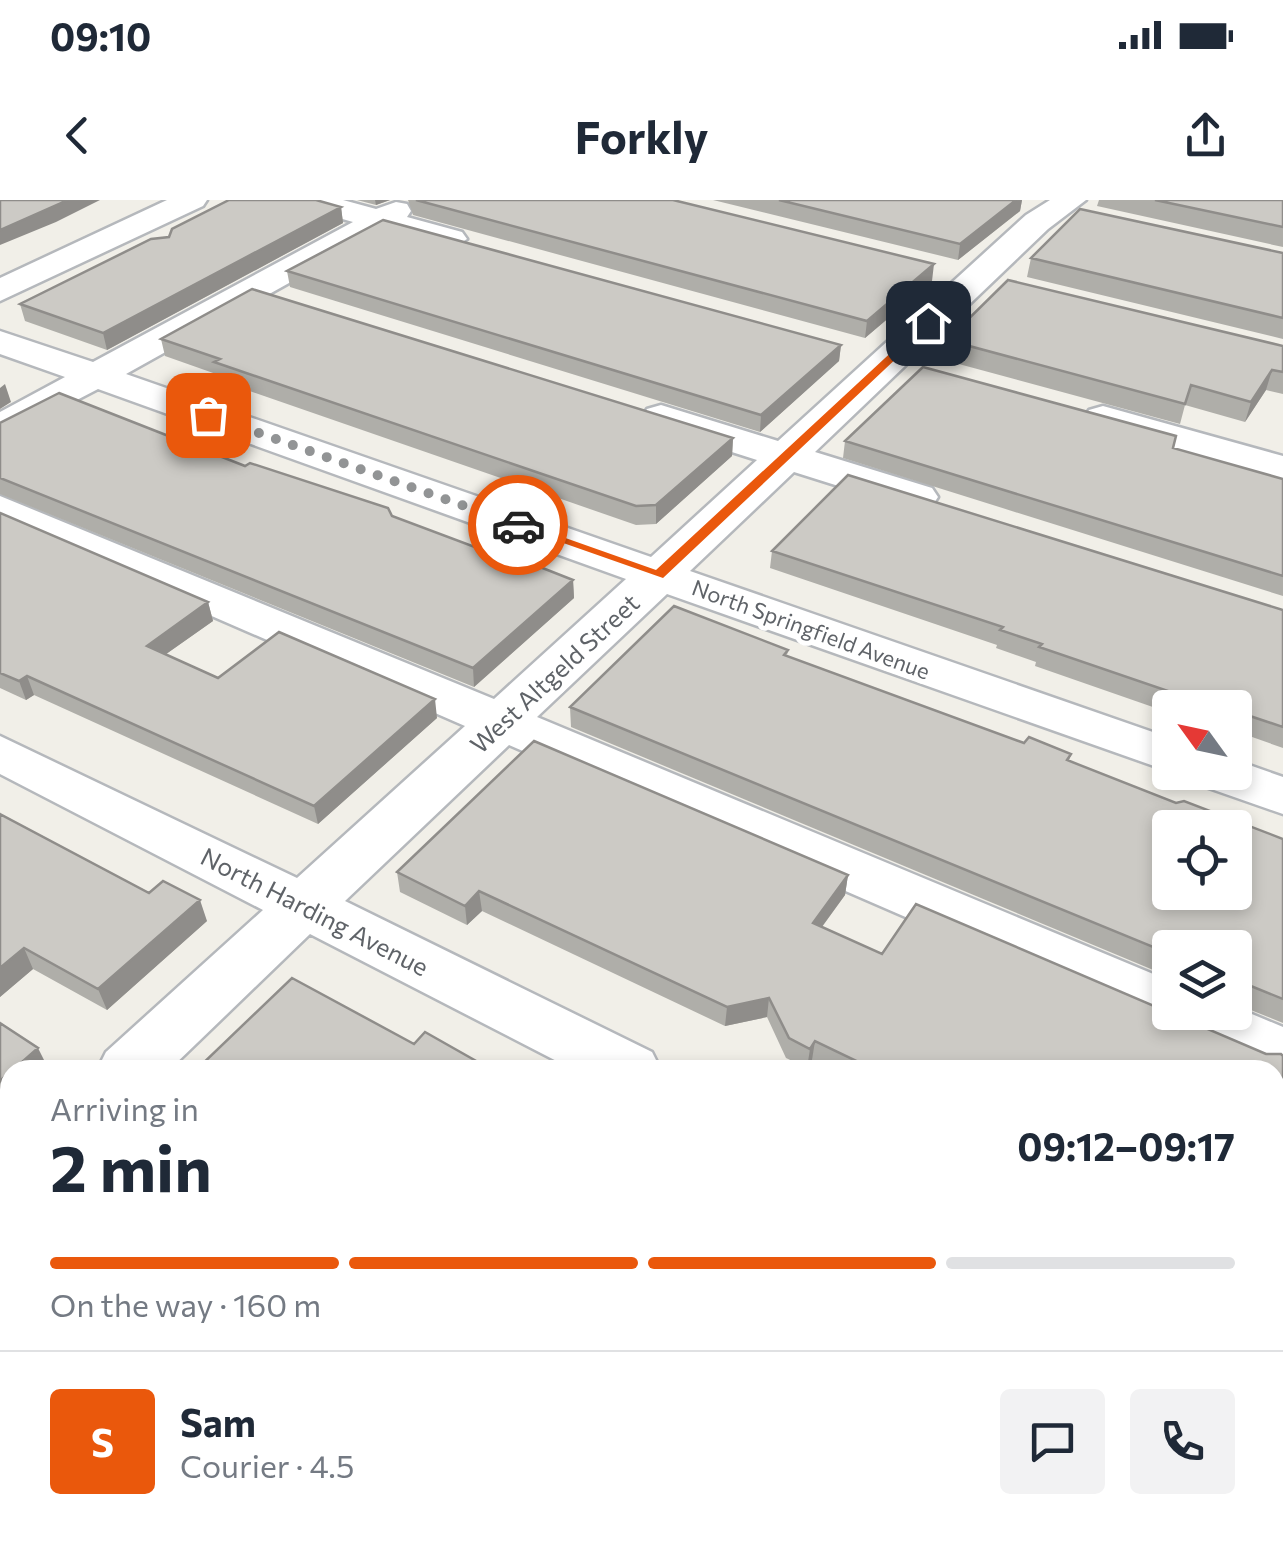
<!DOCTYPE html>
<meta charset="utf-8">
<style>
:root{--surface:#fff;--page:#f2f2f3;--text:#1f2937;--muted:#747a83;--line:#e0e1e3;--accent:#ea580c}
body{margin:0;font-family:Commissioner,sans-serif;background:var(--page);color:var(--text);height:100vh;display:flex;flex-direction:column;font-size:38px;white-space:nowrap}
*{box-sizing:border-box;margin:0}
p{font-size:32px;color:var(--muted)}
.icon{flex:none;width:55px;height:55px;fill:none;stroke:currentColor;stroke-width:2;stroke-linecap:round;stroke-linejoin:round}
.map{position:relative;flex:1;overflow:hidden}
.side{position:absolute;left:0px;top:860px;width:1285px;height:490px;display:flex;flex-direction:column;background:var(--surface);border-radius:30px 30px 0 0;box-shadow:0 5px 15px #0003}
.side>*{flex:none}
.needle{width:65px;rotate:303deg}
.buttons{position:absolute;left:1152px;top:490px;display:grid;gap:20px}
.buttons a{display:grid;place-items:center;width:100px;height:100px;border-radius:10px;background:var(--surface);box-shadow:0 5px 15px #0003;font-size:50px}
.pin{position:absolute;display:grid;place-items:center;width:85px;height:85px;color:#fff;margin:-42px;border-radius:20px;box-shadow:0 5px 15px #0006}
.courier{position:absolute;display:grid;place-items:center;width:100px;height:100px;margin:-50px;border:8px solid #ea580c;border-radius:50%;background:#fff;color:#222;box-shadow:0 2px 12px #0007}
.headline em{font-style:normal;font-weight:700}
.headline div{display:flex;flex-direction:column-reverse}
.headline{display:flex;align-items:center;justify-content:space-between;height:170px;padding:0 50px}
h1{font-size:65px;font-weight:700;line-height:75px}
.bar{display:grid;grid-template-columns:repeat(4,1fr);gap:15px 10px;align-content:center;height:120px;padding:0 50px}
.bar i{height:12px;border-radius:8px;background:var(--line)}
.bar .active{background:var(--accent)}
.bar p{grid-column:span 4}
.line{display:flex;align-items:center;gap:25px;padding:0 50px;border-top:2px solid var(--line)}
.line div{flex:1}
.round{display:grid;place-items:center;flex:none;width:105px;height:105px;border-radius:10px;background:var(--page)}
.status{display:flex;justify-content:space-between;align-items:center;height:70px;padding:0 50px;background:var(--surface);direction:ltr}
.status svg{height:28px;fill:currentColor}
header{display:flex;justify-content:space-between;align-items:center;height:130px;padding:0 50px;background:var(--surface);font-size:45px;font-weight:700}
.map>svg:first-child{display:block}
</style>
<div class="status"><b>09:10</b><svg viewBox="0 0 49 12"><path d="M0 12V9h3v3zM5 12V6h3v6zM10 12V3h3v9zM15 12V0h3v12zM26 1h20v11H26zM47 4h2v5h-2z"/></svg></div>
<header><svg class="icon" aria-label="back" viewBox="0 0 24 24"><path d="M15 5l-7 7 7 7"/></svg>Forkly<svg class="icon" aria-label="share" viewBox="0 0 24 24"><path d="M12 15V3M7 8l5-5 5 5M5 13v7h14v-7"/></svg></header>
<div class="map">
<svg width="1283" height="1350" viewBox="0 0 1283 1350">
<rect width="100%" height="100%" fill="#f1efe8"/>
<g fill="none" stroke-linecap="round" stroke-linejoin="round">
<defs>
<path id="minor" d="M167,0H207L203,6L0,101V78Z
M293,0H343L376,9L396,2L407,4L411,11L407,17L462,32L467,39L451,49L384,30L126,174L651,357L757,260L647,225L642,217L647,209L661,205L778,241L1026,15L1050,0H1086L1048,29L815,252L932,288L938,297L932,306L917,309L902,306L794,272L690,371L1170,538L1171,572L667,394L537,517L1170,781V812H1235V807L1283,827V879L1275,876V870H1258L509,545L345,701L652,852L661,870H574L310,734L169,870H97L106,852L263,710L0,574V536L297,678L465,526L0,324V296L494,499L626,379L98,189L0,240V212L65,177L0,154V131L93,162L353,22L297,6Z
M1103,206L1283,256V280L1089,226L1084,218L1089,210Z
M1235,560L1283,577V614L1197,584L1190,572H1235Z
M0,902L10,906V1015L0,1019Z
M1283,1270V1350H1242L1238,1340H1275V1273Z"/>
</defs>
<use href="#minor" stroke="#b5b8bc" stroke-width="5"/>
<use href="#minor" fill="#fff" fill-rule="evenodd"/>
</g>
<path fill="#afaea9" d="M357,0H390L376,5Z
M406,0H673L932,81L865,138L413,15L408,0Z
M713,0H1022L1020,11L958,60Z
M1099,0H1283V47L1097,6Z
M341,7L343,23L107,150L25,121L20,104L169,37Z
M1283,53V139L1027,77L1031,58Z
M287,71L841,145L839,161L760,232L290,87Z
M161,139L733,238L732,256L656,324L636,325L218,180L216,174L165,156Z
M947,140L1283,146V194L1266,190L1245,222L1185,205L1180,224L944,160Z
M0,223L245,266L392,316L480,349L512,356L573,380L574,398L474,487L0,294Z
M845,241L1173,248L1283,279V396L843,258Z
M0,313L208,402L213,421L166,454L218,478L437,518L318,624L34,495L26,500L0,488Z
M772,351L1283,410V548L1235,531V508H1170V513L1035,466L1036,462L996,448L997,445L770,368Z
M788,450L787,456L1024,543L1071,554L1069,561L1176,603L1283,639V823L1236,804L1235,805V748H1170V777L571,527L570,507Z
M0,614L149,693L207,721L107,810L33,769L0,797Z
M397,672L848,675L845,695L822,727L882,754L1275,870H832L812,860L807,868L786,858L767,817L725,826L482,711L467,725L400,692Z
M0,823L48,868L10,870V901L0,895Z
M881,1340H1232L1230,1350H876Z"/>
<path fill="#8f8d8a" d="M68,0H100L56,22L0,45V30Z
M375,0H390L376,5Z
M1015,0H1022L1020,11L958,60L960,44Z
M341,7L343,23L107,150L103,133Z
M934,64L932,81L865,138L867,121Z
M841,145L839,161L760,232L761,215Z
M1272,170L1266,190L1245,222L1251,202Z
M5,184L11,202L0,209V188Z
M733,238L732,256L656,324V305Z
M573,380L574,398L474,487L473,468Z
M208,402L213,421L152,464L147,446Z
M27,476L34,495L26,500L19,481Z
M435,499L437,518L318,624L314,606Z
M848,675L845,695L810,743L813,723Z
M479,691L482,711L467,725L465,706Z
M200,700L207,721L107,810L98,789Z
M24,748L33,769L0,797V768Z
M1246,784L1236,804L1235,805V800L1240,789Z
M769,798L767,817L725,826L727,807Z
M815,841L812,860L807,868L810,849Z
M38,848L48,868L46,870H13Z
M10,872V900L0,881Z
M29,1340H56L48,1350H20Z"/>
<path fill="#cccac5" stroke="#8f8d8a" stroke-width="2.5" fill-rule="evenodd" d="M0,0H68L0,30Z
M229,0H316L341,7L103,133L20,104L151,39L169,37L172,29Z
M416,0H673L934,64L867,121Z
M779,0H1016L960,44Z
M1155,0H1283V27Z
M1080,9L1283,53V118L1031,58Z
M383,20L841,145L761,215L287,71Z
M1008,80L1283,146V172L1272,170L1251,202L1191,185L1185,204L947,140Z
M252,89L733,238L656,305L636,306L214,162L220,159L161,139Z
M923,167L1176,236L1173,248L1283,279V376L845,241Z
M59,193L245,266L250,263L388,308L392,316L480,349L510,348L512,356L573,380L473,468L0,278V223Z
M848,275L1283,410V527L1235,511V508H1226L1199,498L1197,501L1039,447L1042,444L1000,430L1003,427L772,351Z
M0,313L208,402L147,446L218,478L279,432L435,499L314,606L27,476L19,481L0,473Z
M674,406L788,450L784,455L1024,543L1029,537L1071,554L1067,560L1176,603L1184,601L1283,639V799L1246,784L1240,789H1235V748H1170V754L570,507ZM1170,628H1235V692H1170Z
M534,541L848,675L813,723L882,754L916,704L1266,854H1281L1283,856V902L1275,919V870H875L815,841L810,849L789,838L769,798L727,807L479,691L465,706L397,672Z
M0,614L149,693L163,681L200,700L98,789L24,748L0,768Z
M292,778L414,844L425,832L492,870H196Z
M0,823L38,848L13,870H10V872L0,881Z
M0,1092L10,1099V1340H29L20,1350H0Z
M308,1340H324L338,1350H301Z
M476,1340H841L857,1350H469Z
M881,1340H989L984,1350H876Z
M995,1340H1232L1233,1341L1230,1350H1011Z"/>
<path fill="#ea580c" d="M925,121L934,123L663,378L512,325L523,323L656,370Z"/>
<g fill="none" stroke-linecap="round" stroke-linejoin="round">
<path stroke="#929495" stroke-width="10" stroke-dasharray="0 18" d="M208,215L518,325"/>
</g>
<g text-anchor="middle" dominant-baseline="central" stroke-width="10" stroke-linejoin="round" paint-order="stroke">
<g font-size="22" fill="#5f6368" stroke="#fff">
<text transform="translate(811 429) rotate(20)">North Springfield Avenue</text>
</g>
<g font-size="25" fill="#5f6368" stroke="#fff">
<text transform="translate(554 473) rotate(-43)">West Altgeld Street</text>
<text transform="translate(315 711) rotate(27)">North Harding Avenue</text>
</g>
</g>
</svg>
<div class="buttons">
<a><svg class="needle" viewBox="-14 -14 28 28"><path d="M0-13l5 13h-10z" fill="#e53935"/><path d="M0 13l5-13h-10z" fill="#747a83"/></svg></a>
<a><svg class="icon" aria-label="locate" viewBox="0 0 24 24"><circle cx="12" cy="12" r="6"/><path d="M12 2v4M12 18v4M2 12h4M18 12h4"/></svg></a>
<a><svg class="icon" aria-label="layers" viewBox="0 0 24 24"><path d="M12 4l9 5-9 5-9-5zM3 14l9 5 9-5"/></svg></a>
</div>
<div class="pin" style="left:208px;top:215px;background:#ea580c"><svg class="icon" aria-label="bag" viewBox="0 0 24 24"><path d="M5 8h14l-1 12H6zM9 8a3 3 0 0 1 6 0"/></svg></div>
<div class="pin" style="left:928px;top:123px;background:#1f2937"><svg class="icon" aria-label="home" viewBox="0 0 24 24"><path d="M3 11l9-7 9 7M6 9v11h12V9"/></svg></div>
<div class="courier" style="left:518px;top:325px"><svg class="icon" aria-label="car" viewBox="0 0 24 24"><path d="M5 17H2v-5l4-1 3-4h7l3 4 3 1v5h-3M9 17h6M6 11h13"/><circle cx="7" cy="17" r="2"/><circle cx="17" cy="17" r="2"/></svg></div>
<section class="side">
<div class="headline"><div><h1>2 min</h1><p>Arriving in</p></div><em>09:12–09:17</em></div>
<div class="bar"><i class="active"></i><i class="active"></i><i class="active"></i><i></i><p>On the way · 160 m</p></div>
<div class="line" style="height:180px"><b class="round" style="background:var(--accent);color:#fff">S</b><div><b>Sam</b><p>Courier · 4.5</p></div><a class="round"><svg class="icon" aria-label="chat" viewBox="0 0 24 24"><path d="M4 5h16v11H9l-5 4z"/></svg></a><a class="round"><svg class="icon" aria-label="phone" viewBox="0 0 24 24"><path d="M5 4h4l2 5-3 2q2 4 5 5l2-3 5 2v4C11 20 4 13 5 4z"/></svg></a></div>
</section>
</div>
